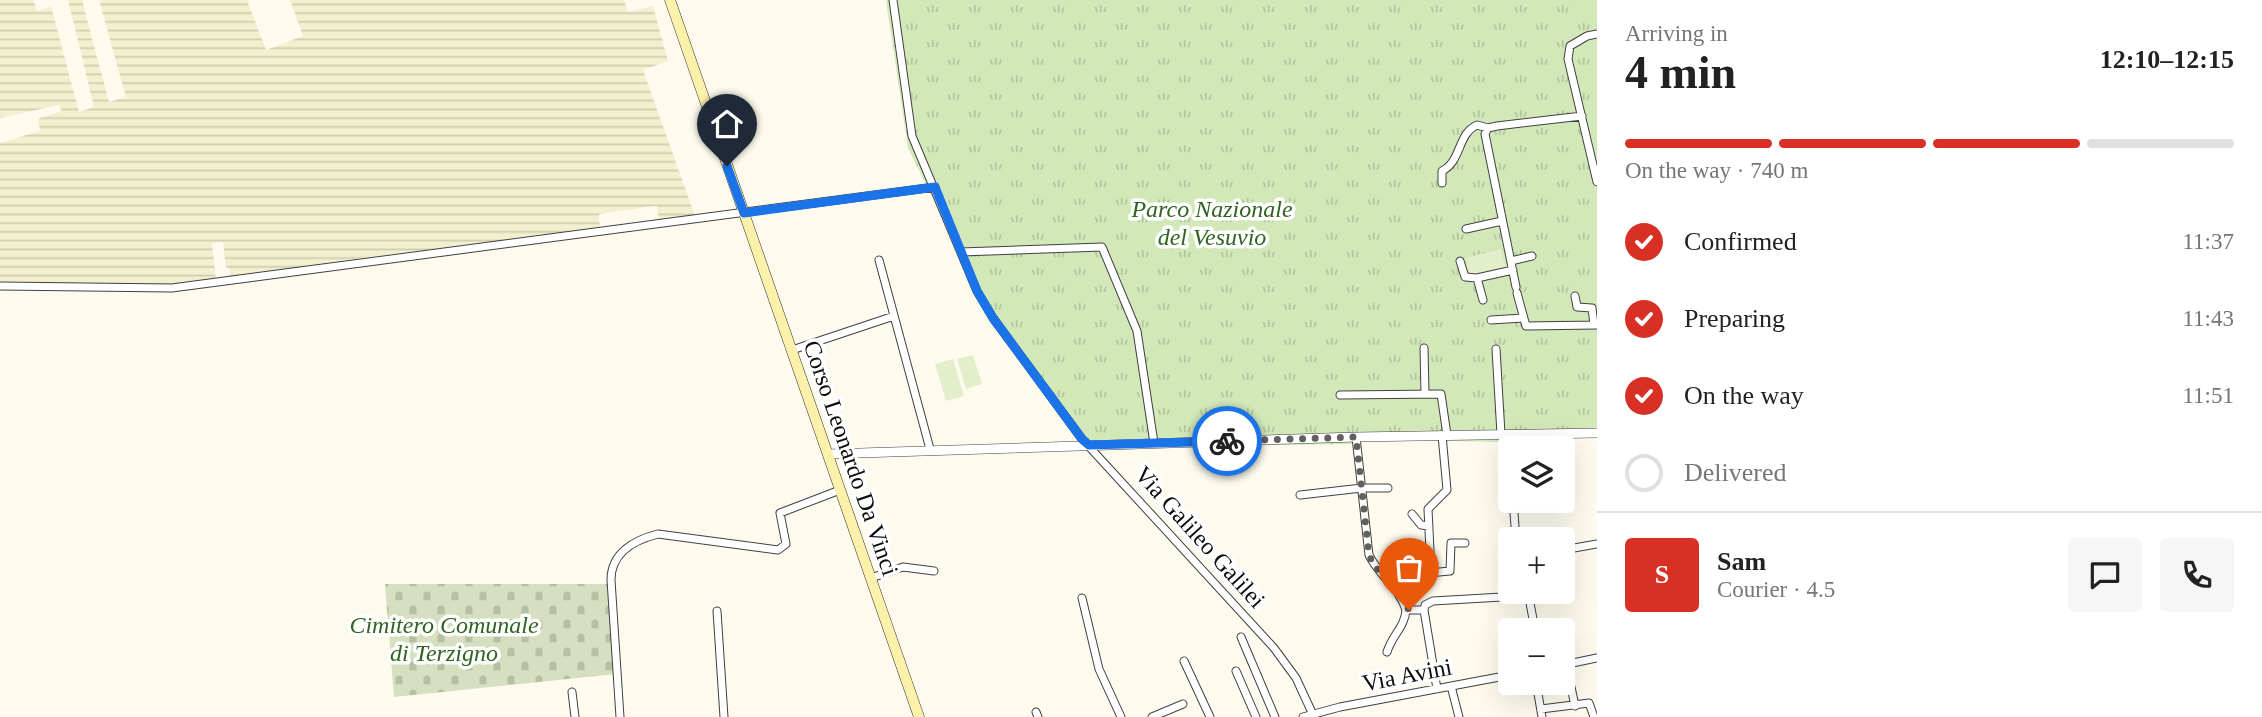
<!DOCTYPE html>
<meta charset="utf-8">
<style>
:root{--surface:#fff;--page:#f6f6f6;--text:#222;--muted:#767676;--line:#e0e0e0;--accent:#d93025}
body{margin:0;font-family:"Times New Roman",serif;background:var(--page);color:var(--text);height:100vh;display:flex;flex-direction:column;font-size:26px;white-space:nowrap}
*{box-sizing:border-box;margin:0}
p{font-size:23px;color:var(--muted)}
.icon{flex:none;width:38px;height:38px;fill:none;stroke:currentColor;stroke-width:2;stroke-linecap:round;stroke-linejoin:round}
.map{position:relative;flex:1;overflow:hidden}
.details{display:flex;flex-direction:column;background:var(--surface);width:665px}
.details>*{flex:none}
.buttons{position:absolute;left:1498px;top:436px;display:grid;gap:14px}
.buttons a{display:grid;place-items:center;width:77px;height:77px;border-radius:7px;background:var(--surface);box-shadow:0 7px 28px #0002;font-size:35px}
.pin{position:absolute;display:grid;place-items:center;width:60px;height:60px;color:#fff;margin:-72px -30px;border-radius:50% 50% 50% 0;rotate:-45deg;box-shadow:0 0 7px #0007}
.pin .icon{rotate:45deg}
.courier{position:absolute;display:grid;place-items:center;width:70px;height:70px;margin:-35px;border:5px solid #1a73e8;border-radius:50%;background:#fff;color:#222;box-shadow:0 2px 9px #0007}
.summary em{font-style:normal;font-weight:700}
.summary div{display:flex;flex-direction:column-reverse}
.summary{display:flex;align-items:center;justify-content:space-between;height:119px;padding:0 28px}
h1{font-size:46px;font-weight:700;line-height:52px}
.bar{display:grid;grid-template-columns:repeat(4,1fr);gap:10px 7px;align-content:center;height:84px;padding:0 28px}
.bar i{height:9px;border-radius:5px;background:var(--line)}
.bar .on{background:var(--accent)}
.bar p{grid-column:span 4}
.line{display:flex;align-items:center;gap:18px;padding:0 28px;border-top:2px solid var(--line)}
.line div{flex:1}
.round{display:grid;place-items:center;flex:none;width:74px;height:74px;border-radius:7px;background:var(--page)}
ol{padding:0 28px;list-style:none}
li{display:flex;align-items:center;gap:21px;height:77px}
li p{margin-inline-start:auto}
li .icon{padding:7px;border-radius:50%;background:var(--accent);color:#fff;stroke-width:4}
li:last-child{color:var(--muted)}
li i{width:38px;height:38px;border:4px solid var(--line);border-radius:50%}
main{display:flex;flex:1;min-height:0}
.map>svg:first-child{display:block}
</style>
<main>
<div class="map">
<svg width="1597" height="717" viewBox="0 0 1597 717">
<defs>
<pattern id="farmland-rules" width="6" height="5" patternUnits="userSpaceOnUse" patternTransform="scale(1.75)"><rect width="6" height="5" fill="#f3f0cf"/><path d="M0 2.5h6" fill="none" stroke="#cfcdb1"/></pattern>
<pattern id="cemetery-stones" width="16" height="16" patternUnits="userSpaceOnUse" patternTransform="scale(1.75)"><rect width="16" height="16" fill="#d6dfc0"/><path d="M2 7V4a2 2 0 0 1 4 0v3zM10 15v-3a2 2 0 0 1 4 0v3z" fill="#b6bea4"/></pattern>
<pattern id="park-tufts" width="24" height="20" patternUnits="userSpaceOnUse" patternTransform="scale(1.75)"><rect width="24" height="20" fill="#d2e8b9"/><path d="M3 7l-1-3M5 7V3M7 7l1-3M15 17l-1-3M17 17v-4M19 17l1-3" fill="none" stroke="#b3c69e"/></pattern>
</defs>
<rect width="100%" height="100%" fill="#fefbee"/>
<path fill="url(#farmland-rules)" d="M0,0H33L37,11L51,6L79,112L94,107L68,0H82L109,102L126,97L99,0H247L266,50L303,36L290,0H624L628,12L653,6L668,61L643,70L695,216L659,222L657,206H654L599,214L600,229L353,259L231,278L229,268H226L223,242L212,243L216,280L173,285L0,284V143L40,131L38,119L61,111L59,105L0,118Z"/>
<path fill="url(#cemetery-stones)" d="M385,584H608L615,674L394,697Z"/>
<path fill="url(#park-tufts)" d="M886,0H1597V436L1496,442L1359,439L1354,444L1090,447L992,321L967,280L959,251L908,148Z"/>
<path fill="#e3efca" d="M1501,249L1505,267L1470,275L1466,258Z
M973,355L982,384L966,389L957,359Z
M953,359L964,396L946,401L935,364Z"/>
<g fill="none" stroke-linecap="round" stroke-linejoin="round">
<defs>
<path id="minor" d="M893,0L912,136L977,291L993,318L1082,439L1274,648L1296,678L1314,717
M1597,34L1587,36L1570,46L1568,59L1597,182
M1442,183V171C1462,161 1457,134 1477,125L1488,128
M1466,229L1502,221
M961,252L1102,247L1137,331L1154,443
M879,260L930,449
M1460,261L1465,277L1477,278L1513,270
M1511,261L1532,256
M1477,278L1483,300
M0,286L172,288L935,187
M1516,287L1485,134L1488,128L1497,126L1582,116
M1517,293L1526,326L1597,325
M1575,296L1577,307L1592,308L1594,325
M1491,320L1523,318
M1424,348L1425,394
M1496,349L1501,434
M792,350L894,316
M1340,395L1441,394L1447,435
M1506,435L1510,476
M1356,437L1369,555C1379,576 1399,587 1406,610H1424L1437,689
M1300,495L1362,488H1388
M1513,500L1516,539
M1412,514L1421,525L1429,526
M1563,550L1597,544
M1419,554L1429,552
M1431,573L1428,509L1447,490L1442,435
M1385,577L1450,571L1451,543H1465
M871,578L903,567L934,571
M1398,589L1412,592
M1528,592L1535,630
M1082,598L1099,669L1121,717
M1424,610L1425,605L1433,601L1502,597
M717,611L724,717
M1241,637L1275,717
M1387,652C1392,635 1405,627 1406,610
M1184,661L1210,717
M1563,665L1597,658
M1236,671L1256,717
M1536,682L1542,717
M1451,686L1459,717
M1571,687L1575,706
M572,692L575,717
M1541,709L1589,703L1594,717
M1036,712L1038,717
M620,717L611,580C611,553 634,540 658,534L778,550L786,544L780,513L840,490
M1152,717L1183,704
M1303,717L1340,707L1510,675"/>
<path id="tertiary" d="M828,454L1356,437L1597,433"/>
<path id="secondary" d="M670,0L919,717"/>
</defs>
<use href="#minor" stroke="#404040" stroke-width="9"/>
<use href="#tertiary" stroke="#404040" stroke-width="10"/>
<use href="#secondary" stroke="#2f2f2f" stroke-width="11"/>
<use href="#minor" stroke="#fff" stroke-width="7"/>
<use href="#tertiary" stroke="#fff" stroke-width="9"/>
<use href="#secondary" stroke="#fcf1ab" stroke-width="10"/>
</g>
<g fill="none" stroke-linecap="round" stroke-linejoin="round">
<path stroke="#61605c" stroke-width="7" stroke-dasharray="0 12.6" d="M1227,441L1356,437L1369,555L1374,566L1395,586L1409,610"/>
<path stroke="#1a73e8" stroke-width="9" d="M727,166L744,213L935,187L977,291L993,318L1082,439L1089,445L1227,441"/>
</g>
<g text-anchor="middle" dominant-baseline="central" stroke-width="7" stroke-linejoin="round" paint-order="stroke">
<g font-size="24" font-style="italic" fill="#2f6320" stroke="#fff">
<text x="1212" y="209">Parco Nazionale<tspan x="1212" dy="28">del Vesuvio</tspan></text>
<text x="444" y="625">Cimitero Comunale<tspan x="444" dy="28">di Terzigno</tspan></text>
</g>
<g font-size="24" fill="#0d0d0d" stroke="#fff">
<text transform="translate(851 458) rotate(71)">Corso Leonardo Da Vinci</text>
<text transform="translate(1200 537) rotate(48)">Via Galileo Galilei</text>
<text transform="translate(1407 675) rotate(-11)">Via Avini</text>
</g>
</g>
</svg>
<div class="buttons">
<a><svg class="icon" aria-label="layers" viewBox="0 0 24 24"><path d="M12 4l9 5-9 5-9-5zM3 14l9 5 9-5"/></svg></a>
<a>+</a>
<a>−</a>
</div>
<div class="pin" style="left:1409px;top:610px;background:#ea580c"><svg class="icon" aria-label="bag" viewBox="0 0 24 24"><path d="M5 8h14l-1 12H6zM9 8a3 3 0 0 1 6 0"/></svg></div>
<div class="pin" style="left:727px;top:166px;background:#1f2937"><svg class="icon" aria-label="home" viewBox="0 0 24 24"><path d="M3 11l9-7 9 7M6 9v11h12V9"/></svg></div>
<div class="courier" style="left:1227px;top:441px"><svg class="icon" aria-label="bike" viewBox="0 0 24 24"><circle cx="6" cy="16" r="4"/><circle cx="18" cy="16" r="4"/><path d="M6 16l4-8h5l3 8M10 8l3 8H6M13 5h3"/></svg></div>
</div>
<section class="details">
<div class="summary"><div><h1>4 min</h1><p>Arriving in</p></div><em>12:10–12:15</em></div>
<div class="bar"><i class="on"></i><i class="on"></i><i class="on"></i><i></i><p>On the way · 740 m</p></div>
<ol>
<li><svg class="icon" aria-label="check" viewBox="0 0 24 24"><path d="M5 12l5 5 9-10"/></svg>Confirmed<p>11:37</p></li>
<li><svg class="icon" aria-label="check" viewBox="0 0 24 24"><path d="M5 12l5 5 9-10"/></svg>Preparing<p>11:43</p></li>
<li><svg class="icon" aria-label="check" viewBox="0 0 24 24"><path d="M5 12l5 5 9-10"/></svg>On the way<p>11:51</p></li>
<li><i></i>Delivered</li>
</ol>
<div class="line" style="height:126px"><b class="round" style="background:var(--accent);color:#fff">S</b><div><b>Sam</b><p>Courier · 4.5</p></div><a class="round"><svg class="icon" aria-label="chat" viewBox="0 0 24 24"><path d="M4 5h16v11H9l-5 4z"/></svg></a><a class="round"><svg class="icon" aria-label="phone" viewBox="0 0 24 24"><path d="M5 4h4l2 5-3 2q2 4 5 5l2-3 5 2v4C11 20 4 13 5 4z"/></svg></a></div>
</section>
</main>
